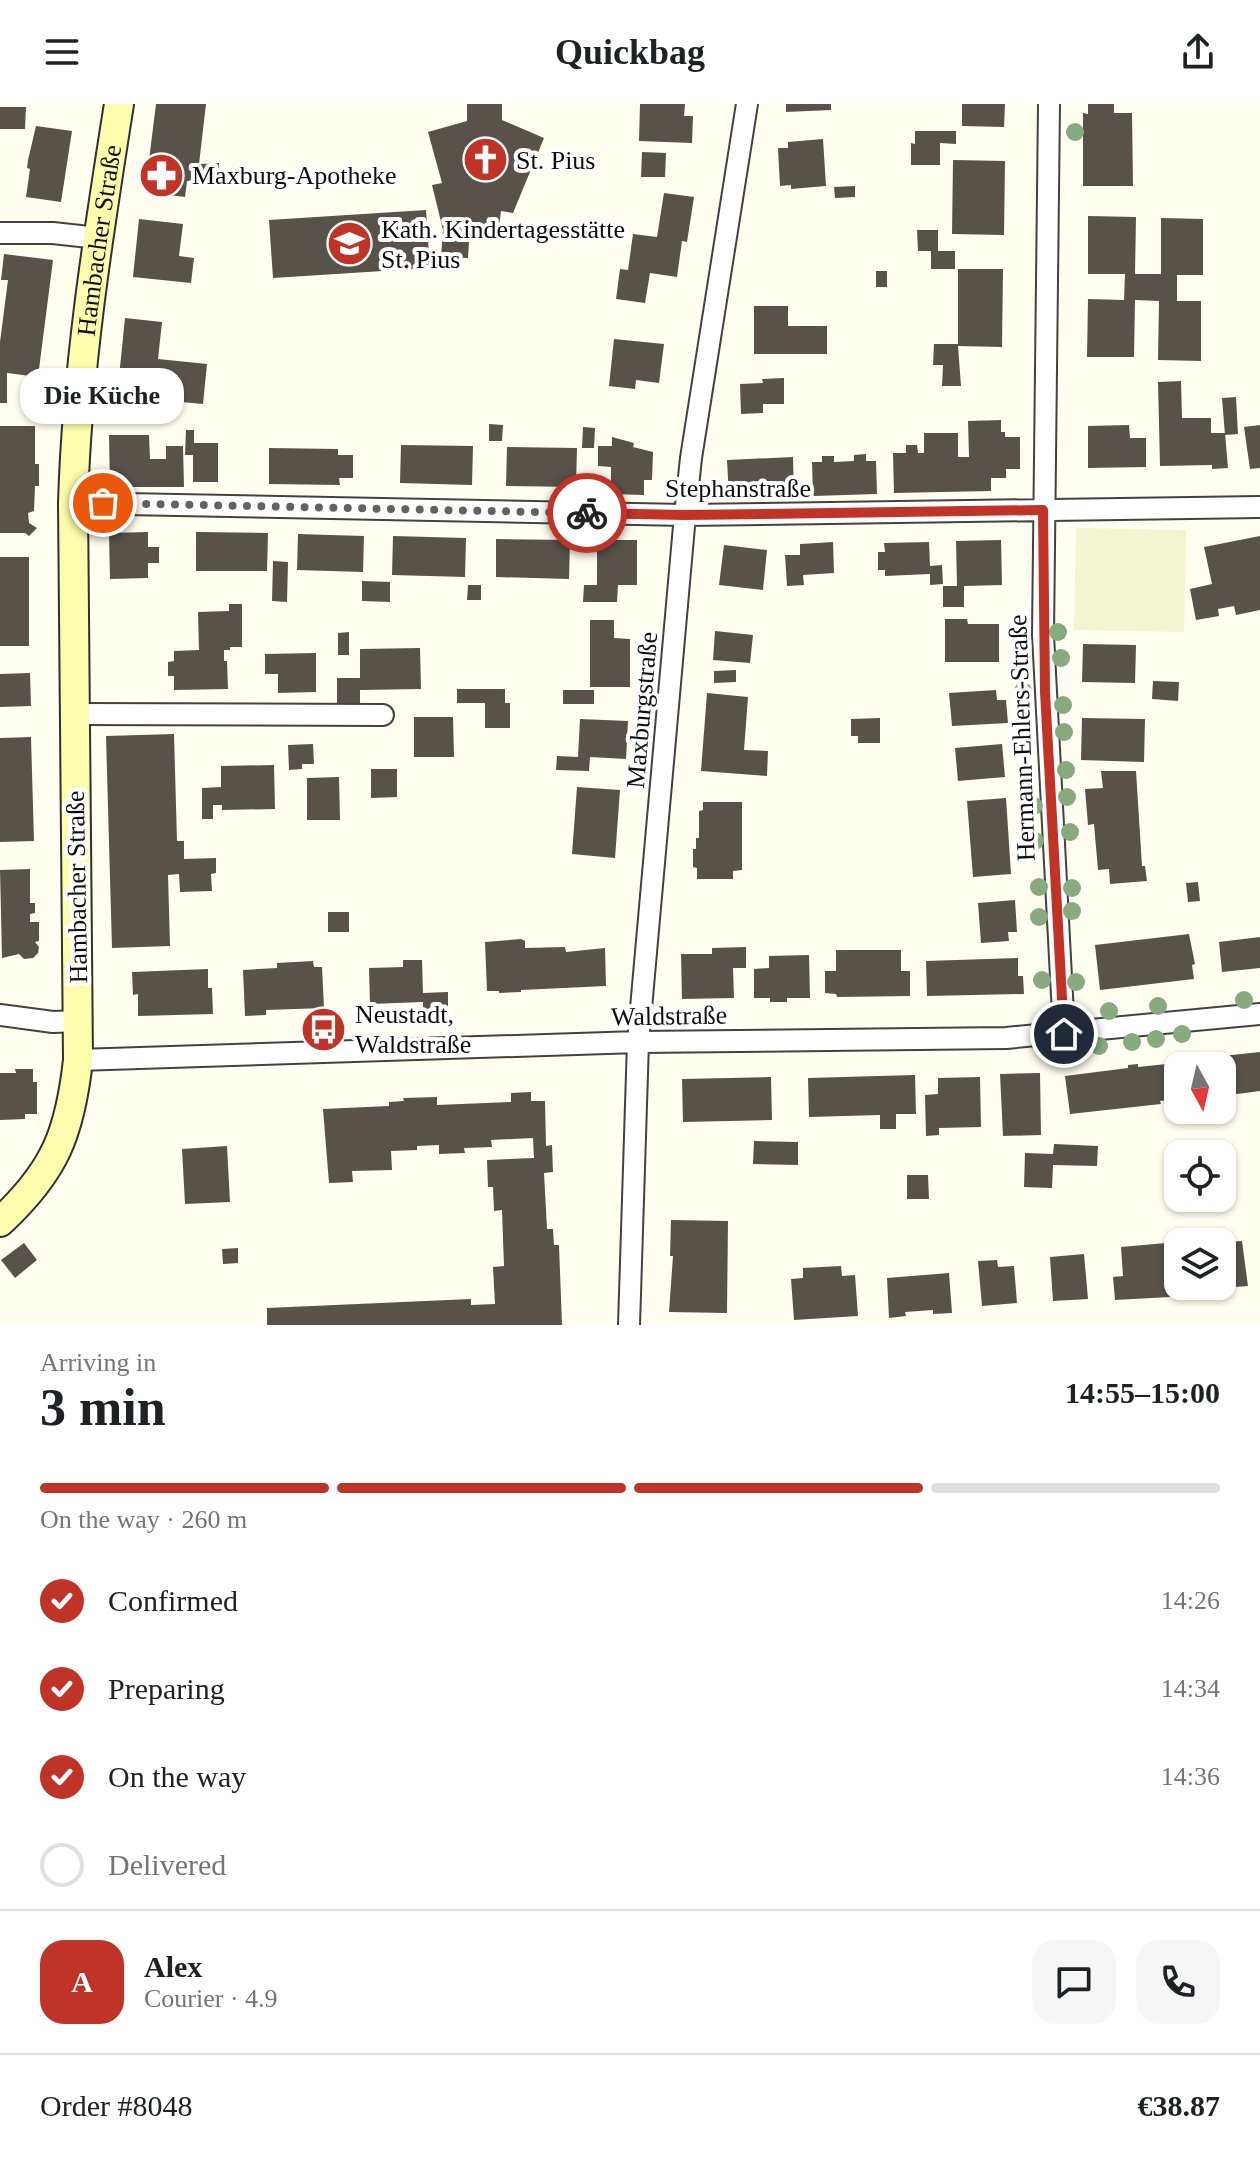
<!DOCTYPE html>
<meta charset="utf-8">
<style>
:root{--surface:#fff;--page:#f6f6f6;--text:#202124;--muted:#757577;--line:#e0e0e0;--accent:#c03427}
body{margin:0;font-family:"Times New Roman",serif;background:var(--page);color:var(--text);height:100vh;display:flex;flex-direction:column;font-size:30px;white-space:nowrap}
*{box-sizing:border-box;margin:0}
p{font-size:26px;color:var(--muted)}
.icon{flex:none;width:44px;height:44px;fill:none;stroke:currentColor;stroke-width:2;stroke-linecap:round;stroke-linejoin:round}
.map{position:relative;height:1221px;overflow:hidden}
.panel{display:flex;flex-direction:column;background:var(--surface);flex:1}
.panel>*{flex:none}
.needle{width:52px;rotate:172deg}
.fabs{position:absolute;left:1164px;top:948px;display:grid;gap:16px}
.fabs a{display:grid;place-items:center;width:72px;height:72px;border-radius:16px;background:var(--surface);box-shadow:0 2px 6px #0004;font-size:40px}
.pin{position:absolute;display:grid;place-items:center;width:68px;height:68px;color:#fff;margin:-34px;border:4px solid #fff;border-radius:50%;box-shadow:0 2px 8px #0007}
.courier{position:absolute;display:grid;place-items:center;width:80px;height:80px;margin:-40px;border:6px solid #c03427;border-radius:50%;background:#fff;color:#222;box-shadow:0 2px 10px #0007}
.bubble{position:absolute;height:56px;border-radius:24px;background:var(--surface);box-shadow:0 2px 6px #0004;font-size:26px;font-weight:800;line-height:56px;text-align:center}
.overview em{font-style:normal;font-weight:800}
.overview div{display:flex;flex-direction:column-reverse}
.overview{display:flex;align-items:center;justify-content:space-between;height:136px;padding:0 40px}
h1{font-size:52px;font-weight:800;line-height:60px}
.bar{display:grid;grid-template-columns:repeat(4,1fr);gap:12px 8px;align-content:center;height:96px;padding:0 40px}
.bar i{height:10px;border-radius:6px;background:var(--line)}
.bar .current{background:var(--accent)}
.bar p{grid-column:span 4}
.line{display:flex;align-items:center;gap:20px;padding:0 40px;border-top:2px solid var(--line)}
.line div{flex:1}
.round{display:grid;place-items:center;flex:none;width:84px;height:84px;border-radius:24px;background:var(--page)}
ol{padding:0 40px;list-style:none}
li{display:flex;align-items:center;gap:24px;height:88px}
li p{margin-inline-start:auto}
li .icon{padding:8px;border-radius:50%;background:var(--accent);color:#fff;stroke-width:4}
li:last-child{color:var(--muted)}
li i{width:44px;height:44px;border:4px solid var(--line);border-radius:50%}
header{display:flex;justify-content:space-between;align-items:center;height:104px;padding:0 40px;background:var(--surface);font-size:36px;font-weight:800}
.map>svg:first-child{display:block}
</style>
<header><svg class="icon" aria-label="menu" viewBox="0 0 24 24"><path d="M4 6h16M4 12h16M4 18h16"/></svg>Quickbag<svg class="icon" aria-label="share" viewBox="0 0 24 24"><path d="M12 15V3M7 8l5-5 5 5M5 13v7h14v-7"/></svg></header>
<div class="map">
<svg width="1260" height="1221" viewBox="0 0 1260 1221">
<rect width="100%" height="100%" fill="#fffef1"/>
<path fill="#f3f5d1" d="M1076,424L1186,426L1184,528L1074,526Z"/>
<path fill="#58524b" d="M156,0H206L199,60L219,59V78L187,77L185,93L145,88Z
M467,0H502V16L544,34L513,109L501,107L499,123L470,121L468,154L441,153L443,126L432,81L442,79L428,28L467,17Z
M640,0H685L684,12H693L692,39L639,37Z
M786,0H831V6L786,8Z
M962,0H1005L1004,23L962,22Z
M1088,0H1114V9H1132L1133,82H1083V9L1088,10Z
M0,3H26L25,25H0Z
M36,22L72,27L61,98L26,93L30,65L27,64L28,56Z
M915,27H956V40L940,39V61H911V39L915,40Z
M823,35L826,82L791,85V81L780,82L778,44H788V38Z
M642,48L666,49L665,73H641Z
M953,56L1005,57L1004,131L952,130Z
M855,82V93L835,94L834,83Z
M664,89L694,93L687,138L682,137L677,173L650,169L645,199L616,195L620,165L628,166L633,130L657,133Z
M426,106L430,164L273,174L269,116Z
M1088,112L1136,113L1135,170H1161V114L1203,115V171H1177V197H1201V257L1158,256L1159,197L1135,196L1134,253H1087L1088,195L1124,196L1125,170H1088Z
M139,115L183,120L179,152L194,154L191,179L133,173Z
M917,126H938V147H955V165H931V147H918Z
M4,150L53,156L38,273L7,269V299H0V238L8,176H1Z
M958,165H1003L1002,243L958,242L961,282H942L943,261H933L934,240H958Z
M876,167H887V183H876Z
M754,202H788V222H827V250H754Z
M125,214L162,218L158,255L207,260L203,300L159,296L161,278L119,273Z
M614,235L664,240L659,279L636,276L635,285L609,282Z
M784,274V300H763V309L741,310L740,280L763,279L762,275Z
M1181,277L1182,314H1211V329H1225L1228,364L1212,365V361L1160,362L1158,278Z
M1236,293L1238,330L1225,331L1222,294Z
M1001,316V328H1005V333H1020V365H1006V374H991V387L894,389L893,349H906V341H917L918,349H924V329H958V353H969L968,317Z
M489,320L503,321L502,337H489Z
M1129,321L1130,334H1146V363L1088,364V322Z
M1260,321V364L1250,365L1244,323Z
M0,322H35V360H39V382H35L34,407L28,409L29,419L37,424L29,432L25,429H0Z
M583,323L595,324L594,344H582Z
M186,326H194V339H218V378H193V351H185Z
M109,331H149L150,355H166V342H183L184,383H110Z
M612,333L634,339L633,343L653,348L652,376H644V391L611,390V363L598,362V342H612Z
M401,341L473,342L472,381L400,379Z
M507,343L577,344L576,383L506,382Z
M269,344L338,345V351H353V374H339L340,381L269,380Z
M866,350V357H876L877,390L813,392L812,358H822V352H834V358L854,357V351Z
M793,353L794,390L729,393L727,356Z
M148,428V443H159V459H148V474L110,475L109,429Z
M196,428L268,429L267,467H196Z
M298,430L364,432L363,468L297,466Z
M393,432L466,434L465,473L392,471Z
M1260,432V506L1236,511L1234,502L1218,505L1219,512L1196,516L1190,485L1212,480L1204,443Z
M496,435L570,436L569,475L496,473Z
M597,436H637V481H618L617,498H583L584,481H597Z
M1001,436L1002,481L964,482V503H943V482H957L956,437Z
M833,438L834,469L803,471L804,481L787,482L785,451H800V440Z
M929,438L930,462L942,461L943,480L930,481V470L885,472V466H878V448H885L884,439Z
M724,441L767,446L763,486L719,481Z
M0,453H29V542H0Z
M273,457L288,458L287,498L272,497Z
M362,477L390,478V498L362,497Z
M468,481H481V496H467Z
M229,500H242V543H230V546H224V557H227L228,585L174,586V572H168V558L174,557V547L199,546L198,508L229,507Z
M945,515H967L968,520H999V558H945Z
M590,516H614V534L630,535V583H590Z
M715,527L753,531L750,559L713,556Z
M349,528V551H338V529Z
M1083,540L1136,541L1135,579L1082,578Z
M420,544L421,585L360,586V600L337,601V574H360V545Z
M316,549V588L278,589V570H265V550Z
M736,566V578L714,579V567Z
M30,569L31,602L0,603V570Z
M1153,577L1179,578L1178,597L1152,595Z
M457,585H505V599H510V624H485V599H457Z
M563,586H594V600H563Z
M996,586L997,596H1006L1008,619L952,622L949,589Z
M707,589L748,593L744,646L768,647L767,672L701,667Z
M414,613H453L454,653H414Z
M880,614V639H858V632H851V615Z
M1082,614L1145,615L1144,658L1081,656Z
M580,615L628,617L626,655L590,653L589,667L556,666L557,652L578,653Z
M174,630L177,737H184V755L216,754V769L211,770L212,787L180,788L179,770L168,771L170,842L112,844L106,632Z
M31,633L34,737L0,738V634Z
M313,640L314,660H302V665L289,666L288,641Z
M1002,640L1005,673L958,677L955,644Z
M274,661L275,705L222,706V701H213V715H202V684L221,683V662Z
M371,665H397V693L371,694Z
M1101,667H1136L1142,762H1145L1147,777L1110,780L1109,765L1098,766L1094,720L1088,721L1085,685L1103,684Z
M339,673L340,716H307V674Z
M577,683L620,686L615,754L572,750Z
M1006,694L1011,770L973,773L967,697Z
M703,698H742V766L733,767V775H697V764L693,763V745H696V734H699V707L703,706Z
M30,765V799H35V809L30,810V818H39V837L35,838L39,843L38,849L33,854L24,855L19,850L2,854L0,766Z
M1198,778L1200,797L1188,798L1186,779Z
M1015,796L1017,828H1008L1009,837L981,839L978,799Z
M328,808H349V828H328Z
M1189,830L1195,860L1192,861L1194,875L1100,886L1095,841Z
M1260,833V864L1222,868L1219,838Z
M521,835L525,837V844L565,843L566,848L605,844L606,882L521,886V888L499,889V887H487L485,838Z
M746,843V864H733L734,894L682,895L681,850H712V844Z
M836,846H901V867H910V892L837,893L836,890L825,889V867H836Z
M809,851L810,894H787V898H770V894H754V865L769,864V852Z
M1018,854V872H1023L1024,890L927,892L926,857Z
M403,856H422L423,889L448,888V910H423V898L370,900L369,864L403,863Z
M313,857L314,863H322L324,904L266,906V911L245,912L243,866L277,864V859Z
M208,865V884H212L213,910L138,912V890L133,891L132,868Z
M1260,948V987L1222,992V962H1214L1213,953Z
M1175,955H1184L1185,958L1189,957L1190,962H1178V995L1160,997L1161,1000L1070,1010L1065,972L1128,964V961L1138,960V963L1176,959Z
M15,965H33V978H37V1010H25V1015L0,1016V969H16Z
M1040,969L1041,1031L1003,1032L1000,970Z
M915,971L916,1010H896V1025H880V1011L809,1013L808,974Z
M771,973L772,1016L683,1018L682,975Z
M980,973L981,1023L939,1024V1031L926,1032L925,991L938,990V974Z
M531,988V997H545L546,1042L552,1041L553,1068L544,1069L547,1125H553L554,1141H559L562,1221H267V1204L471,1195V1201L495,1200L493,1163L504,1162L502,1106L494,1107L493,1083H488L487,1056L534,1054L533,1034L491,1036L492,1043L464,1044L465,1049L439,1050V1041L417,1042V1046L391,1047L392,1066L352,1067L353,1078L329,1079L323,1005L389,1002V998L404,997L403,994L437,993V1001L511,998V989Z
M754,1037L798,1038V1061L753,1060Z
M1054,1040L1098,1042L1097,1062L1053,1061L1052,1084L1024,1083L1025,1049L1053,1050Z
M227,1042L230,1098L185,1100L182,1045Z
M907,1071H928L929,1095H907Z
M671,1116L728,1117L727,1209L669,1208L673,1152H670Z
M1242,1137L1248,1182L1222,1184V1151L1226,1150L1225,1138Z
M24,1139L37,1156L15,1174L1,1156Z
M1166,1139L1170,1193L1115,1196L1113,1173L1123,1172L1121,1143Z
M238,1144V1159L223,1160L222,1145Z
M1084,1150L1088,1195L1053,1197L1050,1153Z
M997,1156L998,1163L1014,1162L1017,1199L982,1202L978,1157Z
M841,1162L842,1172L855,1171L858,1212L794,1216L791,1175L803,1174V1164Z
M949,1169L952,1209L933,1210V1206L905,1208L906,1212L889,1214L887,1174Z"/>
<g fill="none" stroke-linecap="round" stroke-linejoin="round">
<defs>
<path id="street" d="M1049,0L1043,531L1064,930
M0,129H53L98,134
M73,399L685,411L1260,403
M75,610L383,611
M0,911L53,918L79,917
M78,956L638,938L1006,934L1260,910
M629,1221L638,938L685,411L691,354L747,0"/>
<g id="secondary">
<path id="s1" d="M0,1118C55,1067 70,1029 78,956L73,399C77,265 98,132 119,0"/>
</g>
</defs>
<use href="#street" stroke="#424242" stroke-width="24"/>
<use href="#secondary" stroke="#313131" stroke-width="32"/>
<use href="#street" stroke="#fff" stroke-width="20"/>
<use href="#secondary" stroke="#fcfead" stroke-width="28"/>
</g>
<g fill="#87ab7e">
<circle cx="1075" cy="28" r="9"/>
<circle cx="1058" cy="528" r="9"/>
<circle cx="1061" cy="554" r="9"/>
<circle cx="1023" cy="587" r="9"/>
<circle cx="1063" cy="601" r="9"/>
<circle cx="1064" cy="628" r="9"/>
<circle cx="1025" cy="642" r="9"/>
<circle cx="1066" cy="666" r="9"/>
<circle cx="1067" cy="693" r="9"/>
<circle cx="1034" cy="702" r="9"/>
<circle cx="1070" cy="728" r="9"/>
<circle cx="1035" cy="737" r="9"/>
<circle cx="1039" cy="783" r="9"/>
<circle cx="1072" cy="784" r="9"/>
<circle cx="1072" cy="807" r="9"/>
<circle cx="1039" cy="813" r="9"/>
<circle cx="1042" cy="876" r="9"/>
<circle cx="1076" cy="878" r="9"/>
<circle cx="1244" cy="896" r="9"/>
<circle cx="1158" cy="902" r="9"/>
<circle cx="1109" cy="907" r="9"/>
<circle cx="1182" cy="930" r="9"/>
<circle cx="1156" cy="935" r="9"/>
<circle cx="1132" cy="938" r="9"/>
<circle cx="1099" cy="942" r="9"/>
</g>
<g fill="none" stroke-linecap="round" stroke-linejoin="round">
<path stroke="#63635e" stroke-width="8" stroke-dasharray="0 14.4" d="M103,399L587,409"/>
<path stroke="#c03427" stroke-width="10" d="M587,409L685,411L1043,406L1045,588L1064,930"/>
</g>
<defs>
<symbol id="church-disc" viewBox="-11 -11 22 22"><circle r="9.5" fill="#c03427" stroke="#fff"/><path d="M-1.2-6h2.4v3.5h3.3v2.4h-3.3V6h-2.4V-.1h-3.3v-2.4h3.3Z" fill="#fff"/></symbol>
<symbol id="pharmacy-disc" viewBox="-11 -11 22 22"><circle r="9.5" fill="#c03427" stroke="#fff"/><path d="M-2-6h4v4h4v4h-4v4h-4v-4h-4v-4h4Z" fill="#fff"/></symbol>
<symbol id="school-disc" viewBox="-11 -11 22 22"><circle r="9.5" fill="#c03427" stroke="#fff"/><path d="M0-5L7-2L0 1L-7-2ZM-4 1L0 2.5L4 1V4Q0 6-4 4Z" fill="#fff"/></symbol>
<symbol id="bus-disc" viewBox="-11 -11 22 22"><circle r="9.5" fill="#c03427" stroke="#fff"/><path d="M-5-6H5V4H4V6H2V4H-2V6H-4V4H-5ZM-3.5-4V0h7V-4ZM-3.5 1.2v1.5H-2V1.2ZM2 1.2v1.5H3.5V1.2Z" fill="#fff"/></symbol>
</defs>
<g fill-rule="evenodd">
<use href="#church-disc" x="460" y="30" width="51" height="51"/>
<use href="#pharmacy-disc" x="136" y="46" width="51" height="51"/>
<use href="#school-disc" x="324" y="114" width="51" height="51"/>
<use href="#bus-disc" x="298" y="900" width="51" height="51"/>
</g>
<g text-anchor="middle" dominant-baseline="central" stroke-width="8" stroke-linejoin="round" paint-order="stroke">
<g font-size="26" fill="#0f0f0f" stroke="#fff" text-anchor="start">
<text x="516" y="56">St. Pius</text>
<text x="192" y="71">Maxburg-Apotheke</text>
<text x="381" y="125">Kath. Kindertagesstätte<tspan x="381" dy="30">St. Pius</tspan></text>
<text x="355" y="910">Neustadt,<tspan x="355" dy="30">Waldstraße</tspan></text>
</g>
<g font-size="26" fill="#0f0f0f" stroke="#fff">
<text stroke="none"><textPath href="#s1" startOffset="1006">Hambacher Straße</textPath></text>
<text x="738" y="384">Stephanstraße</text>
<text transform="translate(642 606) rotate(-85)">Maxburgstraße</text>
<text transform="translate(1022 634) rotate(-92)">Hermann-Ehlers-Straße</text>
<text transform="translate(77 783) rotate(-91)">Hambacher Straße</text>
<text transform="translate(669 912) rotate(-1)">Waldstraße</text>
</g>
</g>
</svg>
<div class="fabs">
<a><svg class="needle" viewBox="-14 -14 28 28"><path d="M0-13l5 13h-10z" fill="#e53935"/><path d="M0 13l5-13h-10z" fill="#757577"/></svg></a>
<a><svg class="icon" aria-label="locate" viewBox="0 0 24 24"><circle cx="12" cy="12" r="6"/><path d="M12 2v4M12 18v4M2 12h4M18 12h4"/></svg></a>
<a><svg class="icon" aria-label="layers" viewBox="0 0 24 24"><path d="M12 4l9 5-9 5-9-5zM3 14l9 5 9-5"/></svg></a>
</div>
<div class="pin" style="left:103px;top:399px;background:#ea580c"><svg class="icon" aria-label="bag" viewBox="0 0 24 24"><path d="M5 8h14l-1 12H6zM9 8a3 3 0 0 1 6 0"/></svg></div>
<div class="pin" style="left:1064px;top:930px;background:#1f2937"><svg class="icon" aria-label="home" viewBox="0 0 24 24"><path d="M3 11l9-7 9 7M6 9v11h12V9"/></svg></div>
<div class="courier" style="left:587px;top:409px"><svg class="icon" aria-label="bike" viewBox="0 0 24 24"><circle cx="6" cy="16" r="4"/><circle cx="18" cy="16" r="4"/><path d="M6 16l4-8h5l3 8M10 8l3 8H6M13 5h3"/></svg></div>
<div class="bubble" style="left:20px;top:264px;width:164px">Die Küche</div>
</div>
<section class="panel">
<div class="overview"><div><h1>3 min</h1><p>Arriving in</p></div><em>14:55–15:00</em></div>
<div class="bar"><i class="current"></i><i class="current"></i><i class="current"></i><i></i><p>On the way · 260 m</p></div>
<ol>
<li><svg class="icon" aria-label="check" viewBox="0 0 24 24"><path d="M5 12l5 5 9-10"/></svg>Confirmed<p>14:26</p></li>
<li><svg class="icon" aria-label="check" viewBox="0 0 24 24"><path d="M5 12l5 5 9-10"/></svg>Preparing<p>14:34</p></li>
<li><svg class="icon" aria-label="check" viewBox="0 0 24 24"><path d="M5 12l5 5 9-10"/></svg>On the way<p>14:36</p></li>
<li><i></i>Delivered</li>
</ol>
<div class="line" style="height:144px"><b class="round" style="background:var(--accent);color:#fff">A</b><div><b>Alex</b><p>Courier · 4.9</p></div><a class="round"><svg class="icon" aria-label="chat" viewBox="0 0 24 24"><path d="M4 5h16v11H9l-5 4z"/></svg></a><a class="round"><svg class="icon" aria-label="phone" viewBox="0 0 24 24"><path d="M5 4h4l2 5-3 2q2 4 5 5l2-3 5 2v4C11 20 4 13 5 4z"/></svg></a></div>
<div class="line" style="height:104px"><div>Order #8048</div><b>€38.87</b></div>
</section>
